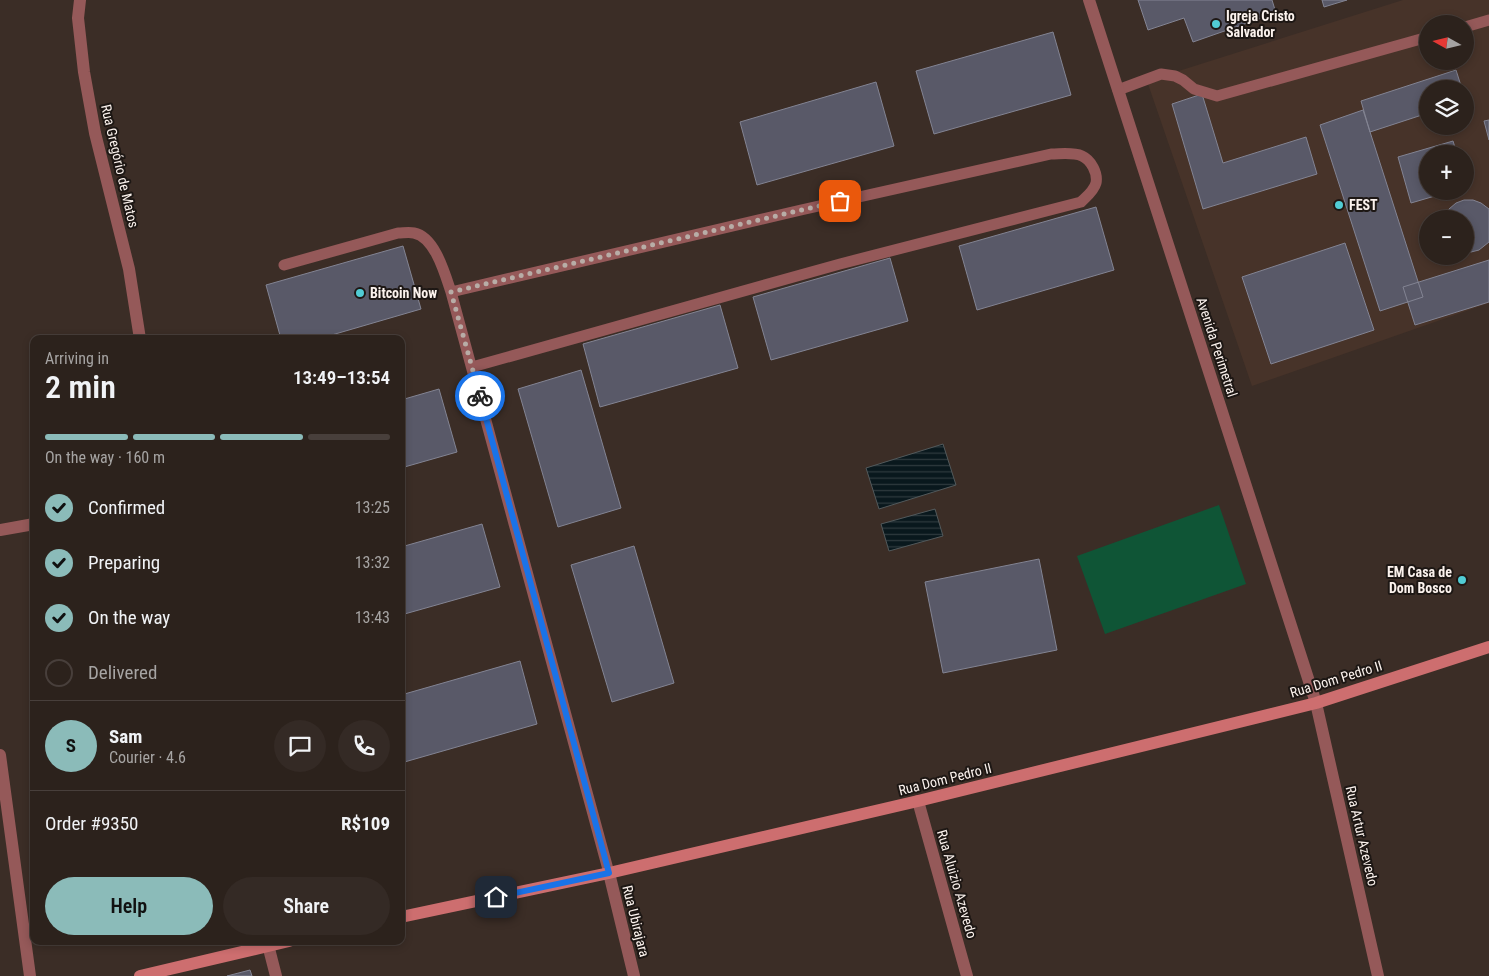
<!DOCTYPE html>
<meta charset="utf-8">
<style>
:root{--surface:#2c221c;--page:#342a25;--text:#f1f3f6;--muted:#a6a4a3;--line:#483f3b;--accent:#8bbbb9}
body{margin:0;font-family:"Roboto Condensed",sans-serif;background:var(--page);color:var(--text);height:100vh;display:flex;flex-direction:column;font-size:19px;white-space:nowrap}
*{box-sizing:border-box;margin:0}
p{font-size:16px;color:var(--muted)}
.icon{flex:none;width:28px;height:28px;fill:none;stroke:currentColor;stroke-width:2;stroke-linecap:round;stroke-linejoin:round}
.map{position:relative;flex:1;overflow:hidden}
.sheet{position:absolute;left:30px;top:335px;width:375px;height:610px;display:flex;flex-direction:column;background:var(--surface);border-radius:10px;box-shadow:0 2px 8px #0003,0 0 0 1px var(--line)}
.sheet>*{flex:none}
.needle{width:32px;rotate:278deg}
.fabs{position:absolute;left:1419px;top:15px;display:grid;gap:10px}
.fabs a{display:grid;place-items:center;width:55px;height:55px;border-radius:50%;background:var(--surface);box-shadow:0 2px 8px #0003,0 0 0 1px var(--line);font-size:25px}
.pin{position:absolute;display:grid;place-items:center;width:42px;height:42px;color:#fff;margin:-21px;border-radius:10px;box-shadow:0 2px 8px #0006}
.courier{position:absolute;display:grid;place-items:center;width:50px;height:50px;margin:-25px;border:4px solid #1a73e8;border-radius:50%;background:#fff;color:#222;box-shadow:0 1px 6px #0007}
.headline em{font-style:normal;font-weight:600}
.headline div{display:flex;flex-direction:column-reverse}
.headline{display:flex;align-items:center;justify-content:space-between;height:85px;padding:0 15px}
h1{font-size:32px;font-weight:600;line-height:38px}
.bar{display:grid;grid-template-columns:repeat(4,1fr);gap:8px 5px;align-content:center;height:60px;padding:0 15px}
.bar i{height:6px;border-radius:4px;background:var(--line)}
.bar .on{background:var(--accent)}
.bar p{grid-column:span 4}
.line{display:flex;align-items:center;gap:12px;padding:0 15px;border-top:1px solid var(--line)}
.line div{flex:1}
.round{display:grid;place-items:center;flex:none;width:52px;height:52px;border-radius:26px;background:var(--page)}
ol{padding:0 15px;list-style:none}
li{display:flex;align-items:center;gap:15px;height:55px}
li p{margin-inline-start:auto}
li .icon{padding:5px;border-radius:50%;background:var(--accent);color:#111;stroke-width:4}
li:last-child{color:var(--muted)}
li i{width:28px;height:28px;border:2px solid var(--line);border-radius:50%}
.button{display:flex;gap:10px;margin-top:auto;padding:10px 15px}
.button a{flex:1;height:58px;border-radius:30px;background:var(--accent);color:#111;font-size:20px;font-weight:600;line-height:58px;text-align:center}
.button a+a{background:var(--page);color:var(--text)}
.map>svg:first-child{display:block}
</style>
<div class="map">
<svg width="1489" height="976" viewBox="0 0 1489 976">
<defs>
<pattern id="water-rules" width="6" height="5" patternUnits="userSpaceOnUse" patternTransform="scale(1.25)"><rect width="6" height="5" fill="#09181d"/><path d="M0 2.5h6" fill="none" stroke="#2e3a3e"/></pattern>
</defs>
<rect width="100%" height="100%" fill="#3b2d26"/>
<path fill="#473329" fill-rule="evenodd" d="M1403,0H1489V303L1252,386L1147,81ZM1428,24H1465V61H1428ZM1428,89H1465V126H1428ZM1428,154H1465V191H1428ZM1428,219H1465V256H1428Z"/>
<path fill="#0f5536" d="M1219,505L1246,584L1105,634L1077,556Z"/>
<path fill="url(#water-rules)" stroke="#52595b" d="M943,444L956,485L879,509L866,468Z
M935,509L943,536L889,551L881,524Z"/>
<path fill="#595968" stroke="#838493" d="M1138,0H1272L1276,13L1193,42L1184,18L1148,30Z
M1322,0H1347L1324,7Z
M1053,32L1071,95L934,134L916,71Z
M1456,70L1462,89H1428V113L1370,132L1361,101Z
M876,82L894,146L757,185L740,122Z
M1202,94L1223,163L1306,137L1317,174L1203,209L1172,104Z
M1363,110L1423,297L1380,311L1320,125Z
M1489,120V140L1484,121Z
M1453,141L1457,154H1428V191H1452L1411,203L1398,157Z
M1464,200H1473L1481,203L1489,209V242L1479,250L1471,252H1465V219H1444L1449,209L1456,203Z
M1096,207L1114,270L977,310L959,246Z
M1345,243L1374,330L1271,364L1242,277Z
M403,246L421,309L318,339H281L266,285Z
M890,258L908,321L771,360L753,297Z
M1489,260V302L1415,325L1403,287Z
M720,305L738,368L600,407L583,344Z
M581,370L621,508L558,527L518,389Z
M439,389L457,452L401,468V400Z
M482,524L500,587L401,615V547Z
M634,546L674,683L612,702L571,565Z
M1039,559L1057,650L943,673L925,582Z
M520,661L537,724L401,763V695Z
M250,970L252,976H227Z"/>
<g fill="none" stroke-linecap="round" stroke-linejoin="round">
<path stroke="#955959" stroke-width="11" d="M1465,27L1489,20
M1118,90L1161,74L1175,76L1183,80L1194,89L1217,96L1428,37
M284,265L398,233C403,233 409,232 414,233C435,237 445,274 451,292L609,873
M451,292L801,210L1051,154C1061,154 1073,152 1082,156C1091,160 1098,173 1096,183C1094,191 1086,197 1081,202L840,264L472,367"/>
<path stroke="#955959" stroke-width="12" d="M80,0L78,18L84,72L95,133L129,269L140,339
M0,530L34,524
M1316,703L1378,976
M0,755L30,976
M918,801L967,976
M609,873L634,976
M267,941L276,976"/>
<path stroke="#955959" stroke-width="12" d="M1089,0L1316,703"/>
<path stroke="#cd6e6f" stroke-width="12" d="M401,917L609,873L918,801L1316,703L1489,647
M140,976L289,941"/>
</g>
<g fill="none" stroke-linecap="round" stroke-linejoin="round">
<path stroke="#b8ada7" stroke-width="5" stroke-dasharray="0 9" d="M480,396L451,292L840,201"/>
<path stroke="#1a73e8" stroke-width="6" d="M480,396L609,873L496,897"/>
</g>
<g fill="#51ccd4" stroke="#1d1714" stroke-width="2">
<circle cx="1216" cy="24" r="5"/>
<circle cx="1339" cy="205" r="5"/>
<circle cx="360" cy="293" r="5"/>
<circle cx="1462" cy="580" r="5"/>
</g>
<g text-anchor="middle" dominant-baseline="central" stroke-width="4" stroke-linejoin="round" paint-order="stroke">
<g font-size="14" font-weight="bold" fill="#fbf2ed" stroke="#1d1714" text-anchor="start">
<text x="1226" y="16">Igreja Cristo<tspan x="1226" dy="16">Salvador</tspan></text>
<text x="1349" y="205">FEST</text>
<text x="370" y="293">Bitcoin Now</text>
<text x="1452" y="572" text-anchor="end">EM Casa de<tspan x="1452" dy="16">Dom Bosco</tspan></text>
</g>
<g font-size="14" fill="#fbf2ed" stroke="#1d1714">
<text transform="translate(120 166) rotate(77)">Rua Gregório de Matos</text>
<text transform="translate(1217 347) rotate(72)">Avenida Perimetral</text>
<text transform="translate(1336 679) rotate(-17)">Rua Dom Pedro II</text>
<text transform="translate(945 779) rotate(-14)">Rua Dom Pedro II</text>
<text transform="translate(1362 836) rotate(77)">Rua Artur Azevedo</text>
<text transform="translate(957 884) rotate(74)">Rua Aluizio Azevedo</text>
<text transform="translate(636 921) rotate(76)">Rua Ubirajara</text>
</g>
</g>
</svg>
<div class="fabs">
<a><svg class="needle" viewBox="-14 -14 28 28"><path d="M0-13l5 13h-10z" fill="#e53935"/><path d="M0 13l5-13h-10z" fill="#a6a4a3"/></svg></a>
<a><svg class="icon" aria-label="layers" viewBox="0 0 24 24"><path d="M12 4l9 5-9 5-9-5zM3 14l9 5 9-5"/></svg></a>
<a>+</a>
<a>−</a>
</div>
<div class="pin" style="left:840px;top:201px;background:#ea580c"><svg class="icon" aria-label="bag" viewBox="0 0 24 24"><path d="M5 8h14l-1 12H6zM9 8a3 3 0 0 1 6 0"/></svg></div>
<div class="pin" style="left:496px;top:897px;background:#1f2937"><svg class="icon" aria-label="home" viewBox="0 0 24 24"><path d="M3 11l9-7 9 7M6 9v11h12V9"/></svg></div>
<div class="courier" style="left:480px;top:396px"><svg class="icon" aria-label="bike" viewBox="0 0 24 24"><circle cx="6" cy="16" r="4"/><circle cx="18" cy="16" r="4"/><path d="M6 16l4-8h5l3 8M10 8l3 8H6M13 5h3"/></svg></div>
<section class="sheet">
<div class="headline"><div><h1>2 min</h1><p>Arriving in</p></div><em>13:49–13:54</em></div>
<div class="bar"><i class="on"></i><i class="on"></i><i class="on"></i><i></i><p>On the way · 160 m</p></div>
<ol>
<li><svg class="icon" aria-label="check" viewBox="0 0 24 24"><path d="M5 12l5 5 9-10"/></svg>Confirmed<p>13:25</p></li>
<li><svg class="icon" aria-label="check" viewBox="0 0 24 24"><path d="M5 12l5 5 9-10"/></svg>Preparing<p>13:32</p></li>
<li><svg class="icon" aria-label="check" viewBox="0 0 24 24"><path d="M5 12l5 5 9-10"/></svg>On the way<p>13:43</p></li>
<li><i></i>Delivered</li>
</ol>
<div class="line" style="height:90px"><b class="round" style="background:var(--accent);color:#111">S</b><div><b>Sam</b><p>Courier · 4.6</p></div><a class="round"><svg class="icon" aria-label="chat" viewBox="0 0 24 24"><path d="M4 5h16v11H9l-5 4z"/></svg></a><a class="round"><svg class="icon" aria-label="phone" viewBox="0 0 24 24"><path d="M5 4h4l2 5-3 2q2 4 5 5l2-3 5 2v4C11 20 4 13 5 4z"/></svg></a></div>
<div class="line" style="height:65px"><div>Order #9350</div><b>R$109</b></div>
<div class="button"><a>Help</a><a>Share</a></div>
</section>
</div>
